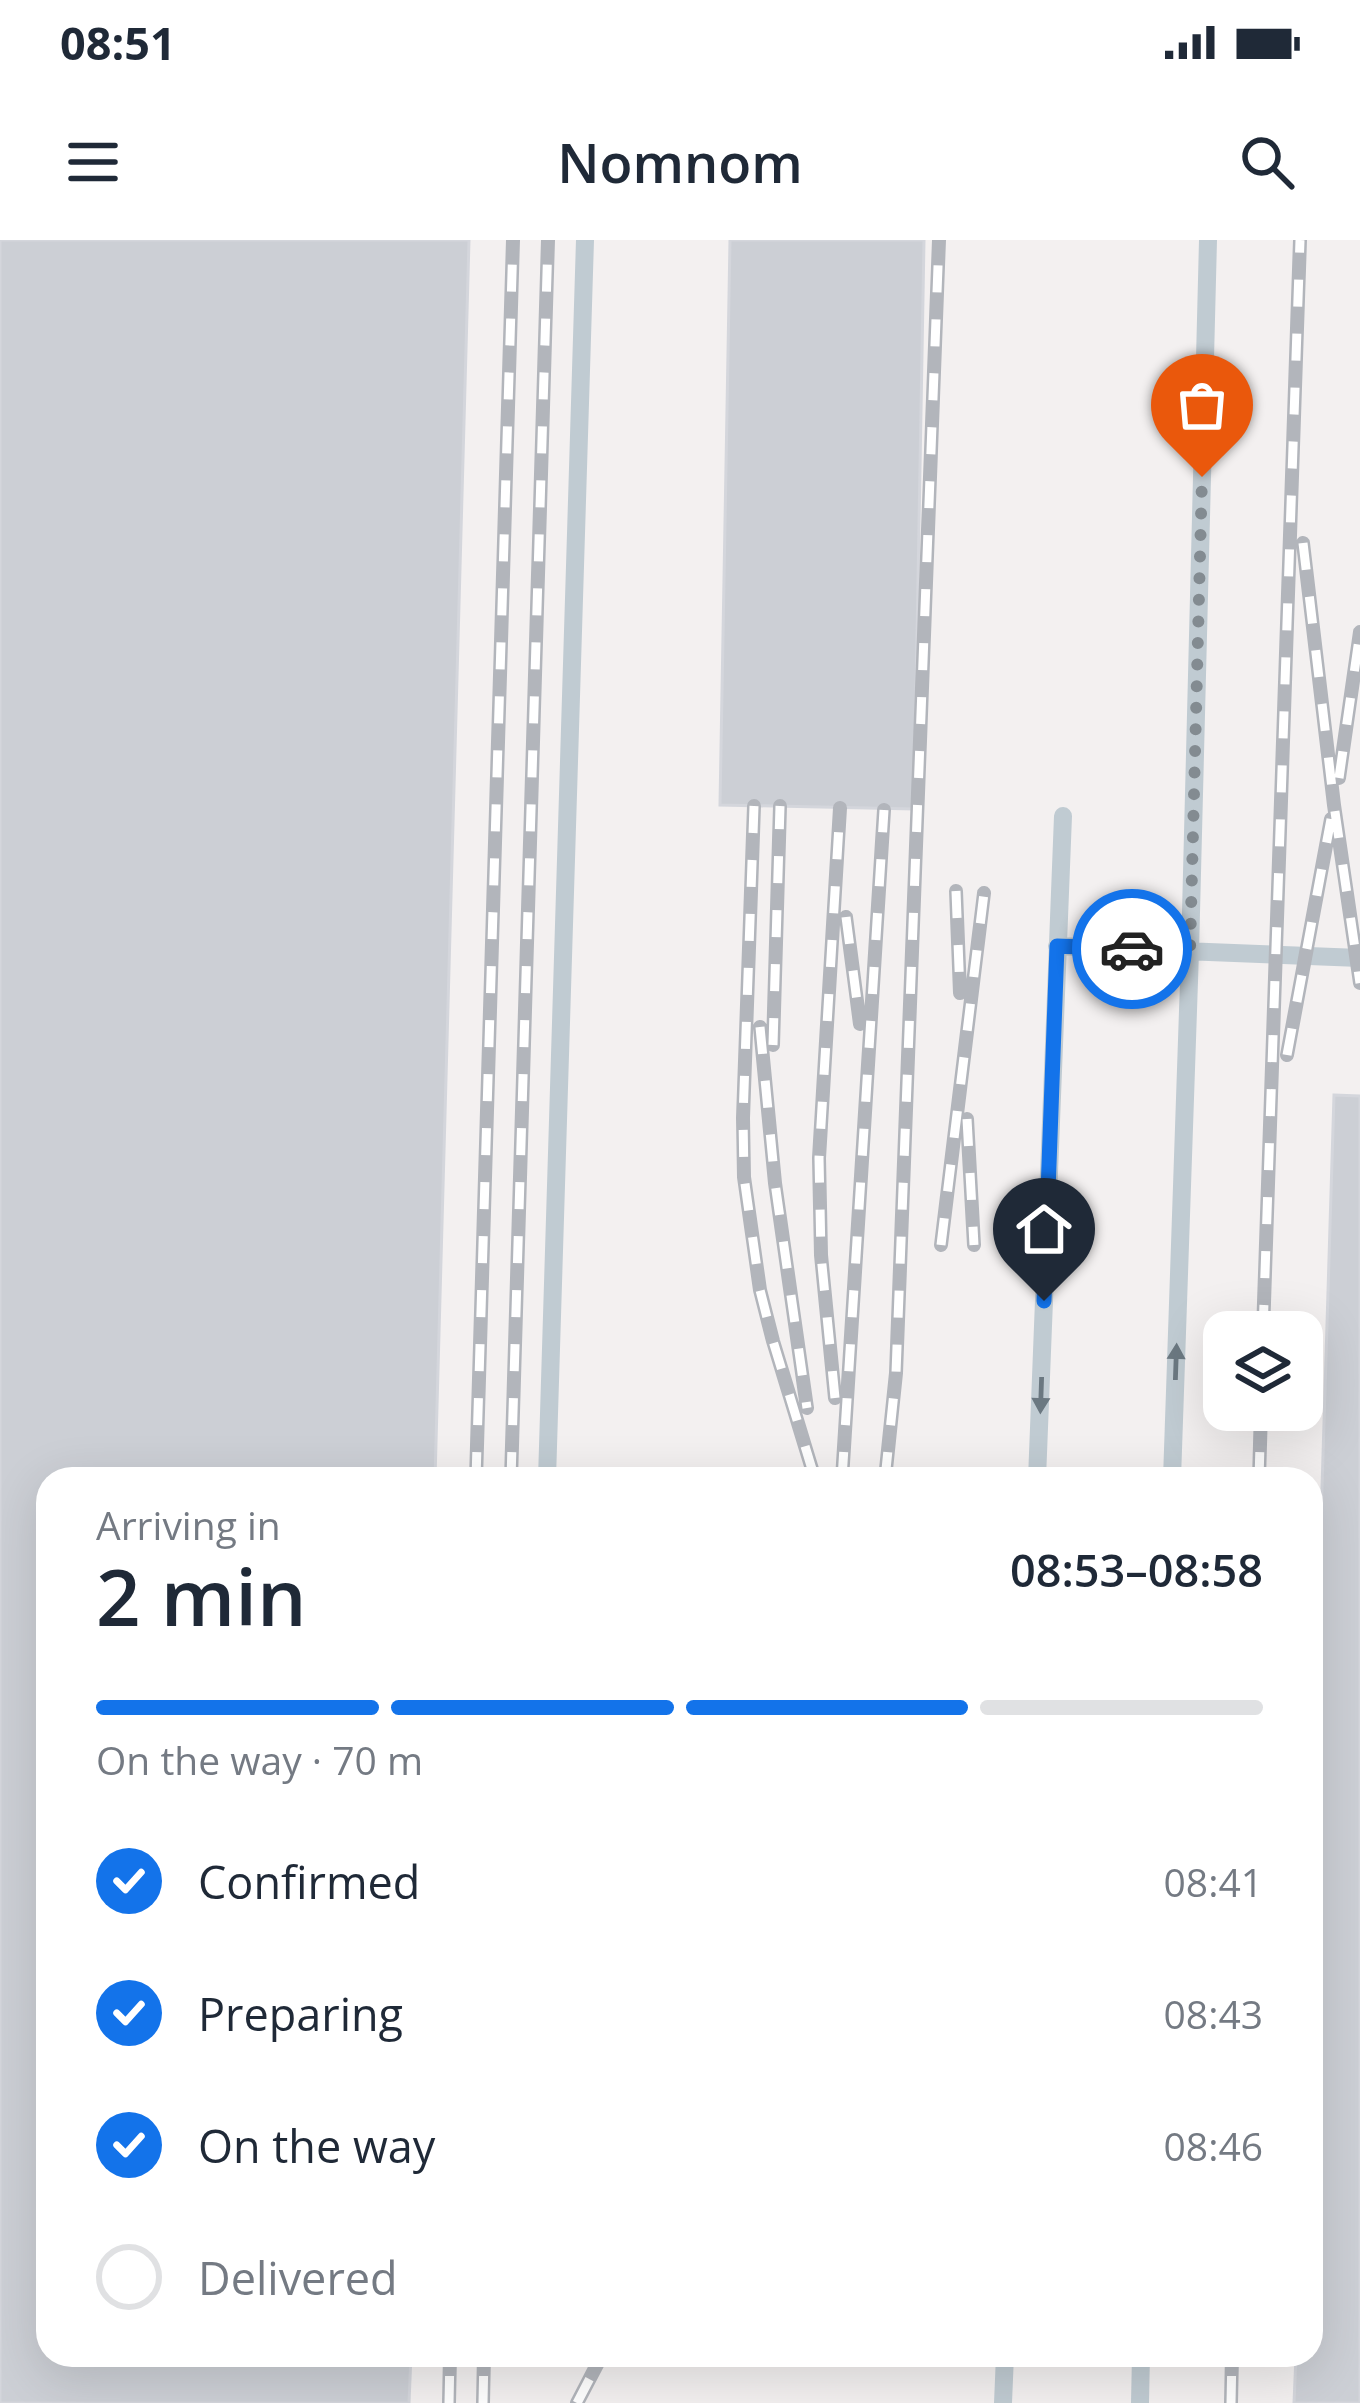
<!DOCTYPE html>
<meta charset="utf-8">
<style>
:root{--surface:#fff;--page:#f6f6f7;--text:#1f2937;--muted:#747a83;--line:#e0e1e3;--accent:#1373ea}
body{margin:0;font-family:"Open Sans",sans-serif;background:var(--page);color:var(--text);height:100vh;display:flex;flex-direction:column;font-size:45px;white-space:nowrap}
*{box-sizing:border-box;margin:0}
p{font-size:39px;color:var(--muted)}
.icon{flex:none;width:66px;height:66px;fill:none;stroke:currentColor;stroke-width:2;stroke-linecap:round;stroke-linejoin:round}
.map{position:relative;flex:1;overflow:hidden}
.sheet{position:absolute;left:36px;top:1227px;width:1287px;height:900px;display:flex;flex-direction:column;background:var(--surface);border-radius:36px;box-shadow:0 12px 48px #0002}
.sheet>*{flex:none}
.tools{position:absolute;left:1203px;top:1071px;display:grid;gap:24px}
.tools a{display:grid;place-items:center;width:120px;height:120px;border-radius:24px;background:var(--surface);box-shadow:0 12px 48px #0002;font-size:60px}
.pin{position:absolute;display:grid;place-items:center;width:102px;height:102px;color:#fff;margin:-123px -51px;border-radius:50% 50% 50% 0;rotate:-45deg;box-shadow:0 0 12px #0007}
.pin .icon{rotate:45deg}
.courier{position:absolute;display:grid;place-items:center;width:120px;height:120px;margin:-60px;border:9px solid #1373ea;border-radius:50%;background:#fff;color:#222;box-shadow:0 3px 15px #0007}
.head em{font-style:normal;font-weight:600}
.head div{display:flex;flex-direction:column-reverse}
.head{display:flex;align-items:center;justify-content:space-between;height:204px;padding:0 60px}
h1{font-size:78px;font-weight:600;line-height:90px}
.bar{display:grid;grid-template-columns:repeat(4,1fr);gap:18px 12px;align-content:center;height:144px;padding:0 60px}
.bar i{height:15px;border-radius:9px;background:var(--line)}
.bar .selected{background:var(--accent)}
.bar p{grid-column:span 4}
ol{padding:0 60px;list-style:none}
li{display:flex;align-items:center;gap:36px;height:132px}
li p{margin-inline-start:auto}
li .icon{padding:12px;border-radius:50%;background:var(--accent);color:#fff;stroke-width:4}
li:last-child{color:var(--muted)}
li i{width:66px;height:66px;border:6px solid var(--line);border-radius:50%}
.status{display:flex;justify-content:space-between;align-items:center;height:84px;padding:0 60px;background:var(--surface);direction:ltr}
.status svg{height:33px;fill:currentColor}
header{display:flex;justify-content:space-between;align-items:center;height:156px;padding:0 60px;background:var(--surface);font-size:54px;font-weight:600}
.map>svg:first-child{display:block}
</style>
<div class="status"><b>08:51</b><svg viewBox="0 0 49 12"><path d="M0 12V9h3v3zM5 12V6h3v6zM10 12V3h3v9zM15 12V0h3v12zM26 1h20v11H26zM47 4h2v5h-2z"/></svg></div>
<header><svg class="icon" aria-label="menu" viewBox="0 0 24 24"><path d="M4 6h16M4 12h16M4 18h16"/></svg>Nomnom<svg class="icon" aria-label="search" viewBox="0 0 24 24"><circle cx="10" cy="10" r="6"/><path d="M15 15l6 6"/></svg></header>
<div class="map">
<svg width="1360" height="2163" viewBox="0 0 1360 2163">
<rect width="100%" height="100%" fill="#f3f0f0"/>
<path fill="#cccfd5" stroke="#d4d6dc" stroke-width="3" d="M0,0H469L435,1239H48V2115H411L409,2163H0Z
M730,0H924L914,569L720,565Z
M1334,855L1360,856V2163H1294L1296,2115H1311V1609Z"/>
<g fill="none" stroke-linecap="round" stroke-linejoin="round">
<path stroke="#c0cbd2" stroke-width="18" d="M1057,706L1360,718
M547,1239L585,0
M1037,1239L1063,576
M1172,1239L1190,712L1208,0
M1003,2163L1005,2115
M1140,2163L1141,2115"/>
<defs>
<path id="rail" d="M1303,303L1334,565L1360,743
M1339,538L1360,392
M754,566L743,878L744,937L760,1050L773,1101L815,1239
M956,651L960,753
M846,677L860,784
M760,787L775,943L807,1168
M773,805L780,566
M1287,815L1331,579
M967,879L974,1005
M941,1005L984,653
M1263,1092L1300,0
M835,1158L821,1015L819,918L840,568
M476,1239L513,0
M511,1239L548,0
M842,1239L884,570
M885,1239L896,1133L939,0
M1259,1239L1261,1170
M449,2163L450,2115
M483,2163L484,2115
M577,2163L602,2115
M1231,2163L1232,2115"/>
</defs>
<use href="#rail" stroke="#b2b5bb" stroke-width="14"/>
<use href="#rail" stroke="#fff" stroke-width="9" stroke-dasharray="27" stroke-linecap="butt"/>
</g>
<defs><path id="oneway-solid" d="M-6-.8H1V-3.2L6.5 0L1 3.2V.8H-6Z" transform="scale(3)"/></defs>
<g fill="#6b7881">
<use href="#oneway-solid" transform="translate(1176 1122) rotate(-88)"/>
<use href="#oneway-solid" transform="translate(1041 1155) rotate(92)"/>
</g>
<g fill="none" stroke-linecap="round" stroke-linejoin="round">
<path stroke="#838b91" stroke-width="12" stroke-dasharray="0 21.6" d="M1132,709L1190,712L1202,237"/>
<path stroke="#1373ea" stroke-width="15" d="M1044,1061L1057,706L1132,709"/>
</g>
</svg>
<div class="tools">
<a><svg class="icon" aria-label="layers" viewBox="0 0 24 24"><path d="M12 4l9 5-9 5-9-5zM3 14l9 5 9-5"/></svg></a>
</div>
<div class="pin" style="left:1202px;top:237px;background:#ea580c"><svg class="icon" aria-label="bag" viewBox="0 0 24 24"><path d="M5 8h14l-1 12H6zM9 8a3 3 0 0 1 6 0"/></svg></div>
<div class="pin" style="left:1044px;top:1061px;background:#1f2937"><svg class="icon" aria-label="home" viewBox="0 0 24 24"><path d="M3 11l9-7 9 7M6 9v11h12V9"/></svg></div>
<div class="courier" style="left:1132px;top:709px"><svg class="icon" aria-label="car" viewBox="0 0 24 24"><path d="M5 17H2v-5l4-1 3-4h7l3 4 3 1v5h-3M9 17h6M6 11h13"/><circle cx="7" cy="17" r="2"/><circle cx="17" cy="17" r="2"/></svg></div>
<section class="sheet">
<div class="head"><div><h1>2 min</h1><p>Arriving in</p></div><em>08:53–08:58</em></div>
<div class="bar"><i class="selected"></i><i class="selected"></i><i class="selected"></i><i></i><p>On the way · 70 m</p></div>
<ol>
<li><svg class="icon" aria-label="check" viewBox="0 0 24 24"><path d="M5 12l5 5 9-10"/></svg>Confirmed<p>08:41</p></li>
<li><svg class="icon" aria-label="check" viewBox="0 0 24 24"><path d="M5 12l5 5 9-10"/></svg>Preparing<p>08:43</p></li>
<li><svg class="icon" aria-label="check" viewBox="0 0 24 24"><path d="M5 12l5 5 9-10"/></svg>On the way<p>08:46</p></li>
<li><i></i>Delivered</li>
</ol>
</section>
</div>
